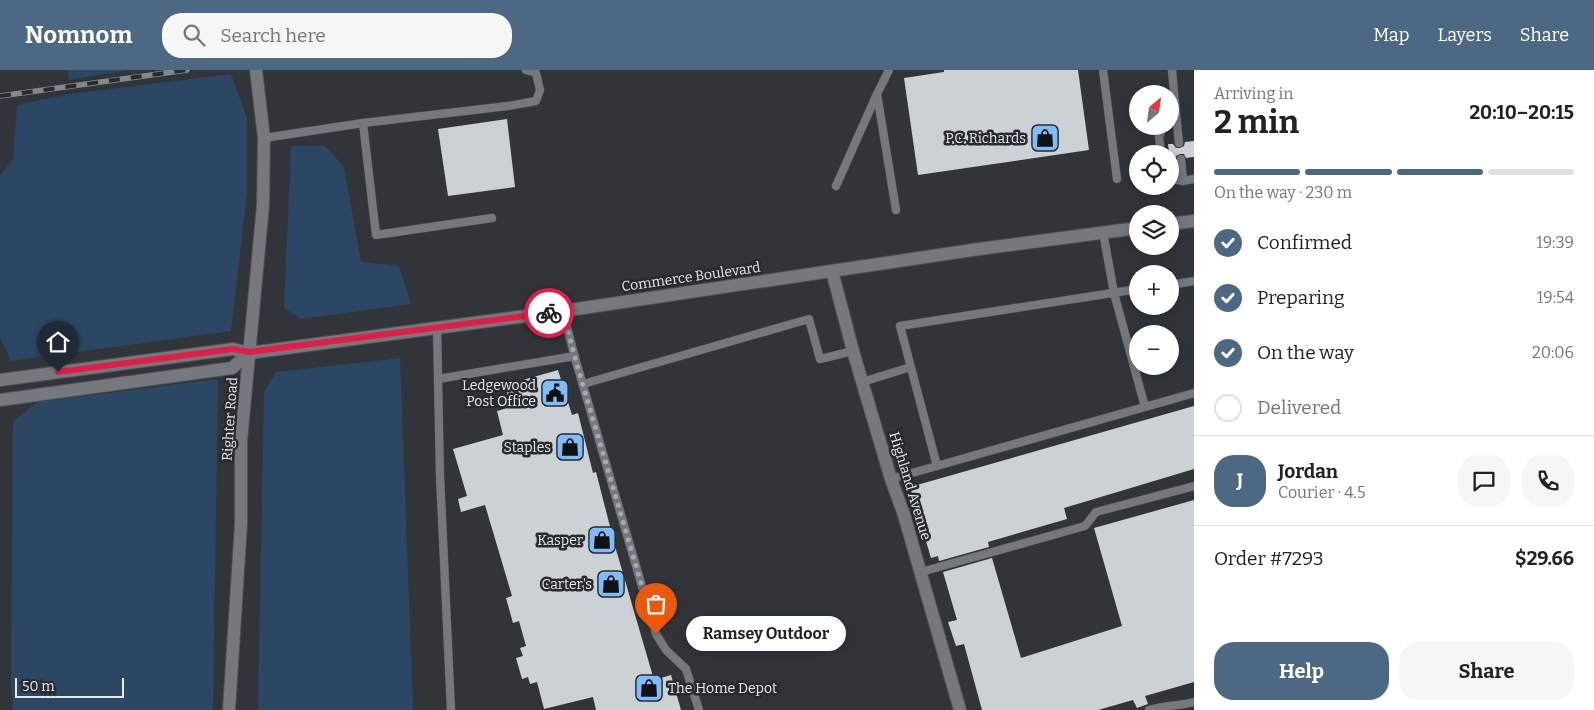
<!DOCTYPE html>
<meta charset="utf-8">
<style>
:root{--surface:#fff;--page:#f6f6f6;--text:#222;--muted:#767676;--line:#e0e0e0;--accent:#4c6883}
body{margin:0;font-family:Bitter,serif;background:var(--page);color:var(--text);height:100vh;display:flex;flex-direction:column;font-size:19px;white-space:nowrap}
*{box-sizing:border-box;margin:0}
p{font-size:16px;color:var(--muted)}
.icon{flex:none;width:28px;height:28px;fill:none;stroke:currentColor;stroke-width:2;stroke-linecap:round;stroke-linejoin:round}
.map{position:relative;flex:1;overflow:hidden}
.panel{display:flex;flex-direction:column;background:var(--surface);width:400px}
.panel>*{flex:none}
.needle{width:32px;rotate:29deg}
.fabs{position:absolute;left:1129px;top:15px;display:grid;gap:10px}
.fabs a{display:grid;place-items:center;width:50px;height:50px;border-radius:50%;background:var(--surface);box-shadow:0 2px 12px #0003;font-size:25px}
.scale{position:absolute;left:15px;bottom:12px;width:109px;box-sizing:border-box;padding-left:5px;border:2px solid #e6e9eb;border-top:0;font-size:14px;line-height:18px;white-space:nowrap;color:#e6e9eb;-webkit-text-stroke:4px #272b2f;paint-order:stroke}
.pin{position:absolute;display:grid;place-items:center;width:42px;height:42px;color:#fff;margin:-51px -21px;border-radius:50% 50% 50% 0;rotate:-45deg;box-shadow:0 0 5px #0007}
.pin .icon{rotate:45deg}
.courier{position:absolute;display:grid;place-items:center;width:50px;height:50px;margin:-25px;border:4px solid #e11d48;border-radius:50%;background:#fff;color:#222;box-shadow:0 1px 6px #0007}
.bubble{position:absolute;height:35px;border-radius:18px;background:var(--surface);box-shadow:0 2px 12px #0003;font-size:16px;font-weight:700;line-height:35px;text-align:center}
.head em{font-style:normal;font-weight:700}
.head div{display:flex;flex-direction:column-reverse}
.head{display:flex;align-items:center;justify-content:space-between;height:85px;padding:0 20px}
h1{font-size:32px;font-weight:700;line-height:38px}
.bar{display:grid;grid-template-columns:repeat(4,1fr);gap:8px 5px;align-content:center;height:60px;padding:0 20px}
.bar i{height:6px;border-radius:4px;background:var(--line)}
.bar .selected{background:var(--accent)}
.bar p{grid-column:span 4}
.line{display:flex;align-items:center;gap:12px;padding:0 20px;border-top:1px solid var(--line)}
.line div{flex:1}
.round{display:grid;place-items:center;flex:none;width:52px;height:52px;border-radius:20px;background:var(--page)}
ol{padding:0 20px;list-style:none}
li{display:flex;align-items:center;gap:15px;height:55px}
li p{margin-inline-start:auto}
li .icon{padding:5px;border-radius:50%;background:var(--accent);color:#fff;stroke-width:4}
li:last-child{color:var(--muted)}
li i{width:28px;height:28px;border:2px solid var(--line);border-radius:50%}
.cta{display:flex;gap:10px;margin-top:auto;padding:10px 20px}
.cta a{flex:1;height:58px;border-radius:20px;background:var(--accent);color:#fff;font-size:20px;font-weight:700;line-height:58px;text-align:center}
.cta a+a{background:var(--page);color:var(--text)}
header{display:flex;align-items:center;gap:30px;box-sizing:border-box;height:70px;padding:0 25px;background:var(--accent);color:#fff}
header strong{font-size:24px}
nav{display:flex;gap:28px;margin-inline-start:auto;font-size:18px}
.search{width:350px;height:45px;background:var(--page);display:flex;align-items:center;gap:12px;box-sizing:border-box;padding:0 18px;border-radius:20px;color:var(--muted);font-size:19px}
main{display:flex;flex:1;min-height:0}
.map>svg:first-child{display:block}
</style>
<header>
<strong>Nomnom</strong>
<div class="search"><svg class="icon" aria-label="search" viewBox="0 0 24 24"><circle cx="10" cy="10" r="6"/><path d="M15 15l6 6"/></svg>Search here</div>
<nav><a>Map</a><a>Layers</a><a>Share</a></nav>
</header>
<main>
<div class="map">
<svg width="1194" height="640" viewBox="0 0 1194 640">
<rect width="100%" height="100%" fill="#313539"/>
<path fill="#2b4763" d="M68,0H129L69,10Z
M231,4L247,48V123L231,261L11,291L0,267V106L13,89L17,35L70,24Z
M291,76H325L344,97L361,192L399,196L411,234L301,249L284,238Z
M400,288L413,640H258L264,322L276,302Z
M218,309L213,640H13L11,613L13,352L37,332Z"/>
<path fill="#ccd1d6" d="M944,0H1078L1089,80L918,105L904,8L944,2Z
M507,49L515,117L448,126L438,59Z
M1194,71V87L1186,88L1184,84H1180L1176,86L1175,89L1170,90L1168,74H1173L1176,78H1180L1184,76L1185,72Z
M558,300L572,345L578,343L593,403L596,402L615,476L654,610L671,605L681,640H596L593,627L544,639L537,612L530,614L528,607L522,609L516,588L523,586L520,578L526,576L519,551L513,553L506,528L512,526L485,435L461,442L458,429L467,426L453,379L503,365L497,341L511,337L505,315Z
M1194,336V399L1064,438L1067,449L988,472L989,477L939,491L938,486L931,488L910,417Z
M1194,430V612L1145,626L1148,634L1137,638L1133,630L1098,640H982L964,574L956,576L948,552L957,550L943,502L992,488L1021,588L1122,556L1094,458Z"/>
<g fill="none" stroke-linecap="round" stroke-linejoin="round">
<defs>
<path id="lane" d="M1103,0L1117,109
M1174,23L1179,73
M877,24L896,140
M1170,36L1174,23L1172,0
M363,53L376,165L492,148
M264,68L363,53L508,36L536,31L540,20L536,3L526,0
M1161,84L1159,67L1163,56
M1181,89L1183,111
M1170,108L1183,111L1194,109
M836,116L877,24L889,0
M1103,162L1114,223L1145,337
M1170,215L1194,211
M563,241L575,288L656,564L666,580L686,599L699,640
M437,257L440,406L451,640
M438,309L575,286
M862,312L911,297
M583,314L809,249L820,289L853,281
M937,396L900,256L1138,219
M891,409L1194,323
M921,502L1085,456L1096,442L1194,416
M1149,640C1164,635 1179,636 1194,632"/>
<path id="street" d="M832,201L853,281L891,409L904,445L960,640
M0,310L233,279L249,283
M0,330L232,298L249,283"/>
<path id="secondary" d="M1170,154L1194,151
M249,283L563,241L979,179L1138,158
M229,640L241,454V371L263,135L264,68L256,0"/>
</defs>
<use href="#lane" stroke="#4e5256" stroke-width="9"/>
<use href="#street" stroke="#4e5256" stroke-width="14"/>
<use href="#secondary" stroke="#4e5256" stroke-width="14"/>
<use href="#lane" stroke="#75797e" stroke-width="8"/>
<use href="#street" stroke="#75797e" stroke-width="12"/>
<use href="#secondary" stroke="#75797e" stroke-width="12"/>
<defs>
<path id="rail" d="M0,26L187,0"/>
</defs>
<use href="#rail" stroke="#85888b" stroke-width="5.5"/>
<use href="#rail" stroke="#272b2f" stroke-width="4" stroke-dasharray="11" stroke-linecap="butt"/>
</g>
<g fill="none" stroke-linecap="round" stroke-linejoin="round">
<path stroke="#a7aaad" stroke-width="5" stroke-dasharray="0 9" d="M549,243L563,241L575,288L656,564"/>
<path stroke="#e11d48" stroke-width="6" d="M58,302L233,279L249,282L549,243"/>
</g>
<defs>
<symbol id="shop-square" viewBox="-11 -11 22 22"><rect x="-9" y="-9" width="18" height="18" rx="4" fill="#7fbdfa" stroke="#272b2f"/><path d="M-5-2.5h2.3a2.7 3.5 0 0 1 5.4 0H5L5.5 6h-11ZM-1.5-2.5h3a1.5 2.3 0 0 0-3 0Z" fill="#111"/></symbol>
<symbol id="civic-square" viewBox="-11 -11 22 22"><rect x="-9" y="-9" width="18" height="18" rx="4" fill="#7fbdfa" stroke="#272b2f"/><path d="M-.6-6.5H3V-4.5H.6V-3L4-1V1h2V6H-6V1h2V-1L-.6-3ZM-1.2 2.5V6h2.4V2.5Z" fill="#111"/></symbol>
</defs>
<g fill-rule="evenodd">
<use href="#shop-square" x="1029" y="52" width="32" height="32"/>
<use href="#civic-square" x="539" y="307" width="32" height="32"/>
<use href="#shop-square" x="554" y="361" width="32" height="32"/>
<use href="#shop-square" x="586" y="454" width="32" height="32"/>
<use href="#shop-square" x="595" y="498" width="32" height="32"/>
<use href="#shop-square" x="633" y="602" width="32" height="32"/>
</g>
<g text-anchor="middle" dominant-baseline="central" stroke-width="5" stroke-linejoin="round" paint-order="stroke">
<g font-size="14" fill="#e6e9eb" stroke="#272b2f" text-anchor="end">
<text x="1026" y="68">P.C. Richards</text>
<text x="536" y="315">Ledgewood<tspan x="536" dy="16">Post Office</tspan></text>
<text x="551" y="377">Staples</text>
<text x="583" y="470">Kasper</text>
<text x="592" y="514">Carter's</text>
<text x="668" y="618" text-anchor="start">The Home Depot</text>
</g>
<g font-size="14" fill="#e6e9eb" stroke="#272b2f">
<text transform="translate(691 207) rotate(-8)">Commerce Boulevard</text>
<text transform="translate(230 349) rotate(-86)">Righter Road</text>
<text transform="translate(910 416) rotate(73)">Highland Avenue</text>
</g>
</g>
</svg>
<div class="fabs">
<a><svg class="needle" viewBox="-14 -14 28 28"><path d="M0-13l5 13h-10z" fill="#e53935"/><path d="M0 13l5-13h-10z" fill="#767676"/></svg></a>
<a><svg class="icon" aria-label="locate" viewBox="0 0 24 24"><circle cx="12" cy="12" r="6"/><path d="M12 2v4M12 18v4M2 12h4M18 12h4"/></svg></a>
<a><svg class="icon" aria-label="layers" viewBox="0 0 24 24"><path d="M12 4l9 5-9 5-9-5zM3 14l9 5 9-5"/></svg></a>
<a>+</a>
<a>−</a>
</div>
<div class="scale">50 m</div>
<div class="pin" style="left:656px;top:564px;background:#ea580c"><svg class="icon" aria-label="bag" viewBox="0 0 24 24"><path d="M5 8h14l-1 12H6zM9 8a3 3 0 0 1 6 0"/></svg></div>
<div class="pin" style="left:58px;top:302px;background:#1f2937"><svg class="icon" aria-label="home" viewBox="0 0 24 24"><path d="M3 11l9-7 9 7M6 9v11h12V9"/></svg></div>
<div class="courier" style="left:549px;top:243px"><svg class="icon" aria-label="bike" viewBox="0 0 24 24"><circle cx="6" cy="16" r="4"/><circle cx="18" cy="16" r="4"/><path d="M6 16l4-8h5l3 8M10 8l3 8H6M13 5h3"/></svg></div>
<div class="bubble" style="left:686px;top:546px;width:160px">Ramsey Outdoor</div>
</div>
<section class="panel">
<div class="head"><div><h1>2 min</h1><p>Arriving in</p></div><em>20:10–20:15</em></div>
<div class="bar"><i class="selected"></i><i class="selected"></i><i class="selected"></i><i></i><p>On the way · 230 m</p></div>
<ol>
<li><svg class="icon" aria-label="check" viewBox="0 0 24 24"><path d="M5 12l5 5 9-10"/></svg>Confirmed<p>19:39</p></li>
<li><svg class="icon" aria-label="check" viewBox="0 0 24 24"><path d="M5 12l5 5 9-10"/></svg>Preparing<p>19:54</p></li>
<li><svg class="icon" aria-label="check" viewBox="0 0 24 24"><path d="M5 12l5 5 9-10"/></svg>On the way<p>20:06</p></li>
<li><i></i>Delivered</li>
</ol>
<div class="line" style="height:90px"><b class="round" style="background:var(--accent);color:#fff">J</b><div><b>Jordan</b><p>Courier · 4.5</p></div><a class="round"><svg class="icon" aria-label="chat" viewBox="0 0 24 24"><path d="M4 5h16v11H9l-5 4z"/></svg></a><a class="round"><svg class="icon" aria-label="phone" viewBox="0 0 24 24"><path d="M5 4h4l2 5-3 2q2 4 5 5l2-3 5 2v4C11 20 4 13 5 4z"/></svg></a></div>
<div class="line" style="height:65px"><div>Order #7293</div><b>$29.66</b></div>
<div class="cta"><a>Help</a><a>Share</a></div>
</section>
</main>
